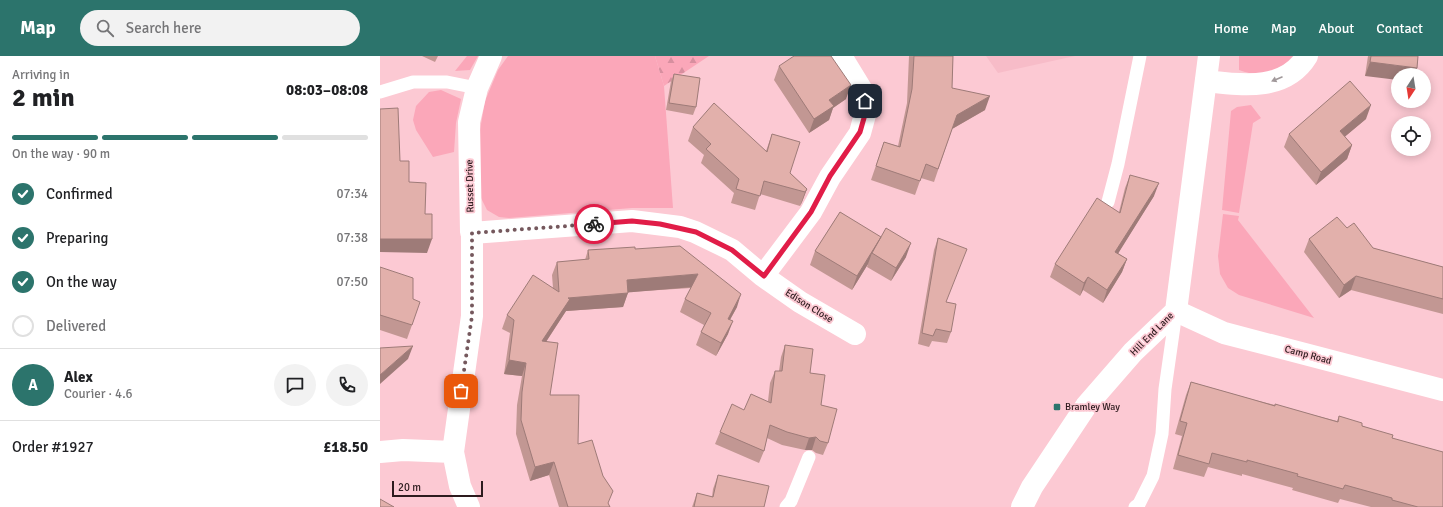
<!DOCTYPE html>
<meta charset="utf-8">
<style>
:root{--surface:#fff;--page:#f2f2f2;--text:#202124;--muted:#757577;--line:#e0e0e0;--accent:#2c746c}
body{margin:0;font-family:Signika,sans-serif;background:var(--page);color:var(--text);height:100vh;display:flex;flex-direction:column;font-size:15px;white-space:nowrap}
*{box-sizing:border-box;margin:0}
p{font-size:13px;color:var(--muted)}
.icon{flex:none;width:22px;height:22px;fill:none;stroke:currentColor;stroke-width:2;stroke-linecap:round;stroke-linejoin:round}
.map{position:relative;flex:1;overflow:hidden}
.side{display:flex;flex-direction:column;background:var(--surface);width:380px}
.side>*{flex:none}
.needle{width:26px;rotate:192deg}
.tools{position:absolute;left:1011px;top:12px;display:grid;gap:8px}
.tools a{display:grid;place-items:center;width:40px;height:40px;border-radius:50%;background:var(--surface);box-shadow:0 2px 10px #0003;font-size:20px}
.scale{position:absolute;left:12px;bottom:10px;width:91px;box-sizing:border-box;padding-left:4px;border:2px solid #2d1b1e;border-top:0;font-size:11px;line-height:14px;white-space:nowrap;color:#2d1b1e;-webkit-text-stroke:3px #fcc9d3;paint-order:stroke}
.pin{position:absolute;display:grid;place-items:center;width:34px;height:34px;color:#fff;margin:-17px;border-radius:8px;box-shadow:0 2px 6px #0006}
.courier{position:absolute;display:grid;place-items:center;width:40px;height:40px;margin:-20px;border:3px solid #e11d48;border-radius:50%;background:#fff;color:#222;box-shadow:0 1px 5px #0007}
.summary em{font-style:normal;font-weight:700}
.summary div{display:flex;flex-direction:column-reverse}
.summary{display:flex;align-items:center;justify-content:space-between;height:68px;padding:0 12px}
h1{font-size:26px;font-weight:700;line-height:30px}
.bar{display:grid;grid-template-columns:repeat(4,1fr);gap:6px 4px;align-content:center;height:48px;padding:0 12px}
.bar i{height:5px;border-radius:3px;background:var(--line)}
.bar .active{background:var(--accent)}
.bar p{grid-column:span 4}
.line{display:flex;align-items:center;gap:10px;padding:0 12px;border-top:1px solid var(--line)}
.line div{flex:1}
.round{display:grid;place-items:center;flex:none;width:42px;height:42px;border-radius:21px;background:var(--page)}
ol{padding:0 12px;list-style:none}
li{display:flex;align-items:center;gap:12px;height:44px}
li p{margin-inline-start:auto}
li .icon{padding:4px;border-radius:50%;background:var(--accent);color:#fff;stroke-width:4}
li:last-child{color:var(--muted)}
li i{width:22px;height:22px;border:2px solid var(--line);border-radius:50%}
header{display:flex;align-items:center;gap:24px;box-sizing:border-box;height:56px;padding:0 20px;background:var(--accent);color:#fff}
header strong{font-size:19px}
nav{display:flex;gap:22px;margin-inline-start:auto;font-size:14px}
.search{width:280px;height:36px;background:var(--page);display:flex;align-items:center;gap:10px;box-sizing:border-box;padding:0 14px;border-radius:22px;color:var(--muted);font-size:15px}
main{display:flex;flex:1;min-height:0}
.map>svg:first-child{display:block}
</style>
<header>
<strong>Map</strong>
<div class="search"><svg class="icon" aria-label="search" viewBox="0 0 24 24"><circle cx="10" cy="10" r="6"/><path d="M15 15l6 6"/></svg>Search here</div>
<nav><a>Home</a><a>Map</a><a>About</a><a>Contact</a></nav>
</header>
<main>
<section class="side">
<div class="summary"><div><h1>2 min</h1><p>Arriving in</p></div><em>08:03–08:08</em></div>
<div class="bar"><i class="active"></i><i class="active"></i><i class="active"></i><i></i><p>On the way · 90 m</p></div>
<ol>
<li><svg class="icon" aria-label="check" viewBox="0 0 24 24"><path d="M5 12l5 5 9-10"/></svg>Confirmed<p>07:34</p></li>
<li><svg class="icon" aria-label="check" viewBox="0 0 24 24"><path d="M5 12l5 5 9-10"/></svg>Preparing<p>07:38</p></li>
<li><svg class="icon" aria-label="check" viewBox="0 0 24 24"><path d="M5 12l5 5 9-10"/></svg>On the way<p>07:50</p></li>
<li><i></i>Delivered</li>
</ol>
<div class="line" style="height:72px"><b class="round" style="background:var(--accent);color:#fff">A</b><div><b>Alex</b><p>Courier · 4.6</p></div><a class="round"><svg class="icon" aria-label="chat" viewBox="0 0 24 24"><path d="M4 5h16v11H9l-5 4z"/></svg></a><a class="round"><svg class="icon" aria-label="phone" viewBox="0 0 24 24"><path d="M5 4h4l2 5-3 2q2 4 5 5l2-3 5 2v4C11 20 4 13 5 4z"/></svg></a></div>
<div class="line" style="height:52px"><div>Order #1927</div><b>£18.50</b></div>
</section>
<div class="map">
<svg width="1063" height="451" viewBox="0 0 1063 451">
<defs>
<pattern id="forest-firs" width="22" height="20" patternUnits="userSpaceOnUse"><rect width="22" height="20" fill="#fba7b9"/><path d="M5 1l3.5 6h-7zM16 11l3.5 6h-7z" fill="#d78f9f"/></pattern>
</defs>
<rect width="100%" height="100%" fill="#fcc9d3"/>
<path fill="#f7bcc8" d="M606,0H695L618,17Z"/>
<path fill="#fba7b9" d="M87,0H98L90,14L75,15Z
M128,0H275L284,30L293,152H252L129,162L119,161L107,154L99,138L100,74L105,45L118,14Z
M859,0H913C897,18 881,22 859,14Z
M61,34L81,43L76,67L74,96L53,101L36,74L33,64L36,50L49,36Z
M871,49L881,62L873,67L859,157L842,154L851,55L857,51Z
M843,158L859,160L858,164L934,262L859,239L848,232L840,218L838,200Z"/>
<path fill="url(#forest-firs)" d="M275,0H329L284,30Z"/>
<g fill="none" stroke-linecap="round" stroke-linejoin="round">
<path stroke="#fff" stroke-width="13" d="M0,36L33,26H67L97,32
M728,146L738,108L760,0
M406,451L411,445L429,401
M755,451L759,448L773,420L782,378L785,333L796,256"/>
<path stroke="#fff" stroke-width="22" d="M826,25C861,29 905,36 927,0
M92,177L252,165L300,171L315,176L352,194L383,220L420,246L475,278
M383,220L431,156L450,121L480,77L486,55L483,36L461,0
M0,396L23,394L73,396
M89,451L80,430L73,396L92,260V177L91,176L89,66L97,32L111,0"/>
<path stroke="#fff" stroke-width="22" d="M796,255L844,277L1063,334
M642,451L652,431L706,350L753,296L796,255L829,0"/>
</g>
<path fill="#c29793" d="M42,0H58L55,6Z
M529,0H573L572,32L605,54L572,73L554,126L541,122L535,139L491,124L504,86L518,90L527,47Z
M988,0H1038L985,20Z
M399,10L466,43L453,52L449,64L429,77L394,24Z
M294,18L316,51L313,59L286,54L291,25Z
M986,63L964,81L972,89L967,103L936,129L904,91L909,78Z
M313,71L386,95L392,78L410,117L427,133L422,146L420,150L380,138L375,154L351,147L354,137L321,107L324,99L308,85Z
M750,119L774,140L738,197L747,203L742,216L723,247L703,234L700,240L670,221L675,208L739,156L745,132Z
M460,156L526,201L511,225L487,211L488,208L472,234L430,209L435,195Z
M967,172L993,192L1063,211V258L971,234L959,242L924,196L929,183Z
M558,182L566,246L571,276L567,287L552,285L549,291L538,288L554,194Z
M255,193L357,251L350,264L348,278L336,300L316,289L321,276L324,269L300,256L305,243L311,232L248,236L243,251L186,255L166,286L170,339L198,388L230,451H179L169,419L150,425L136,378L137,349L142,320L124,318L130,277L122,273L127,259L173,232L172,219L177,206L205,204L208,194Z
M0,211L32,269L27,283L0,274Z
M405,289L430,317L441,349L448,387L443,399L436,397L432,394H425L402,389L387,382L384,395L379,407L335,388L340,376L388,345L390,327L395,315H399L401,301Z
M811,326L871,343L957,365L959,360L1012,382L1063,451H991L960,443L958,447L912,434L913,432L862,418V420L828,411L824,421L793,413L802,380L795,378L806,339Z
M338,419L384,451H312L317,437L332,441L333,433Z"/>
<path fill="#9e7b78" d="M990,6L1037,12L1034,19H1018V24L985,20Z
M471,29L466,43L453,52L449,64L429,77L434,63L449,44Z
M610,40L605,54L572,73L577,59Z
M991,49L986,63L955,89L960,75Z
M972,89L967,103L936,129L941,116Z
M779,127L774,140L731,209L735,196Z
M427,133L422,146L420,150L425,136Z
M501,181L492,197L488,208L472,234L477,220Z
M0,183H52L47,197L0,196Z
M531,187L526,201L511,225L516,212Z
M747,203L742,216L723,247L727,234Z
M318,218L313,231L242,237L247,224Z
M976,220L971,234L959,242L964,229Z
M708,221L703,234L700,240L704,227Z
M248,237L243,251L186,255L158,298L162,285L188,242Z
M361,238L357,251L343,276L348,263Z
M353,265L348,278L336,300L341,287Z
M33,290L28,303L0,328V319Z
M129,304L146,307L142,320L124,318Z
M436,381L432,394H425L429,382Z
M174,406L169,419L150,425L155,411Z"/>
<path fill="#e2b0ab" stroke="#9e7b78" d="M414,0H451L471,29L449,44L454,50L434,63L399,10Z
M534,0H573L572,32L610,40L577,59L558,113L546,108L540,125L496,110L504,86L520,91L532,33Z
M991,0H1038L1037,12L990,6Z
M294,18L320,22L316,51L289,47Z
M970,25L991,49L960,75L972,89L941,116L909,78Z
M334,47L387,96L392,78L420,86L410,117L427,133L425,136L384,125L380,140L356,133L359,123L326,93L331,88L313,71Z
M18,52L20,105H29V126L46,127L45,158H52V183H0V53Z
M750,119L779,127L735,196L747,203L727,234L708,221L704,227L675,208L717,142L740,157Z
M460,156L501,181L477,220L435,195Z
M957,161L967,172L974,167L993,192L1063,211V243L976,220L964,229L929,183Z
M506,172L531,187L516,212L492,197Z
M558,182L587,193L566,246L576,248L571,276L556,273L553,280L542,277Z
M300,190L361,238L348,263L353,265L341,287L321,276L331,257L305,243L318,218L247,224L248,237L188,242L190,243L162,285L178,287L170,339H199L198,388L212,384L223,420L233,435L228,447L230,451H188L174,406L155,411L141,364L142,336L146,307L129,304L134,264L127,259L153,219L179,236L177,206L209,203L208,194L255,191V193Z
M0,211L33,222V243L40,246L32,269L0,259Z
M405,289L433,293L430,317L445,319L441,349L457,353L448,387L440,385L436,381L429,382L407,376L390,369L384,395L340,376L352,348L364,354L371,338L391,347L395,315H402Z
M33,290L0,319V292Z
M811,326L871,343L895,350V348L958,366L959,360L982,367V370L1013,379L1012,382L1063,396V451H1038L1012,444V442L965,429L963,433L917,420L918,418L867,404V406L832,397L829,408L798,399L807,367L800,365Z
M338,419L389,430L384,451H314L317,437L333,441Z
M0,443L14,451H0Z"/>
<defs><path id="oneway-solid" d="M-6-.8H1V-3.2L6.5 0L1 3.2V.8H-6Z"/></defs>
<use fill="#a0989a" href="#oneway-solid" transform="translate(897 23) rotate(157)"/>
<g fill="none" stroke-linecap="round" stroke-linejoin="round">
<path stroke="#75585d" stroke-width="4" stroke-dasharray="0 7.2" d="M81,335L92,260V177L214,168"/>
<path stroke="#e11d48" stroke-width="5" d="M214,168L252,165L280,168L316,176L352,194L384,220L431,156L450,120L480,76L486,55L485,45"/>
</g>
<rect fill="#2c746c" stroke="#fcc9d3" stroke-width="1.5" x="673" y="347" width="8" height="8" rx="2"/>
<g text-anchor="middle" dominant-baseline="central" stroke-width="3.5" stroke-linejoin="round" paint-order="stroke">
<g font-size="10" fill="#2d1b1e" stroke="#fcc9d3">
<text transform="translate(90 130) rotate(-91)">Russet Drive</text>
<text transform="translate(429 250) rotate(32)">Edison Close</text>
<text transform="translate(772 278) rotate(-45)">Hill End Lane</text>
<text transform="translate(928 299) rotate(15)">Camp Road</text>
</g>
<g font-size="10" fill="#2d1b1e" stroke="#fcc9d3" text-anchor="start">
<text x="685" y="351">Bramley Way</text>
</g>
</g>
</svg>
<div class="tools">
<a><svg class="needle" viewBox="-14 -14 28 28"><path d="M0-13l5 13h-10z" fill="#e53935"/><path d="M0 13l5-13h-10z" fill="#757577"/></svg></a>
<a><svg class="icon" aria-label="locate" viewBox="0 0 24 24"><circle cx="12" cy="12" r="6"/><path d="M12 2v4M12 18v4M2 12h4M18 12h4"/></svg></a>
</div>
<div class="scale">20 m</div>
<div class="pin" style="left:81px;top:335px;background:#ea580c"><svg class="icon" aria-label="bag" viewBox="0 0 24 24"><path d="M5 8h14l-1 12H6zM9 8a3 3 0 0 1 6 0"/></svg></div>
<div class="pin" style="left:485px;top:45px;background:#1f2937"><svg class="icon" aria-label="home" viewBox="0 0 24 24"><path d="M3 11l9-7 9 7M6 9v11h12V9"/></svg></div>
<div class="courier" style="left:214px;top:168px"><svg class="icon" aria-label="bike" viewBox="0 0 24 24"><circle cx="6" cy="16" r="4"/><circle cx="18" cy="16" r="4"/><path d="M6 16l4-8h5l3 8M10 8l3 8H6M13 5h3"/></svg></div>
</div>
</main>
